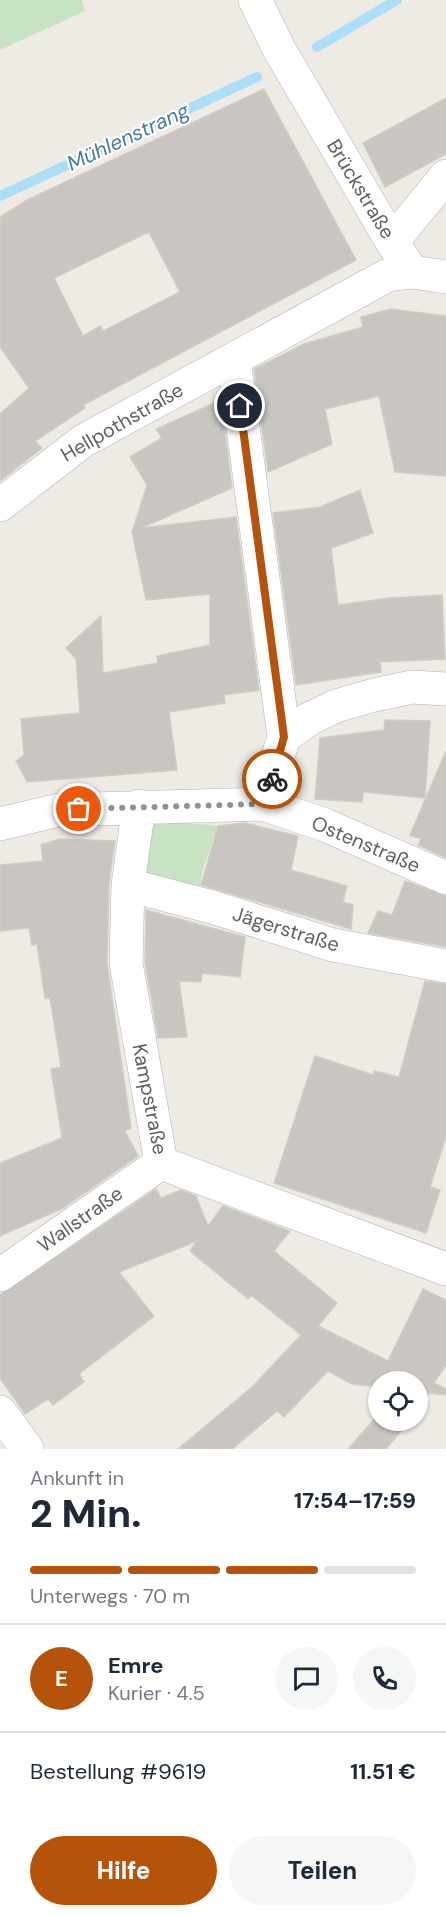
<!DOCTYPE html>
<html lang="de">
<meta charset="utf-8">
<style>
:root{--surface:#fff;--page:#f6f6f7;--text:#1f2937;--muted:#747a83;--line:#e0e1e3;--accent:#b45309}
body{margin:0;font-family:"DM Sans",sans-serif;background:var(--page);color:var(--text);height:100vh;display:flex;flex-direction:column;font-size:22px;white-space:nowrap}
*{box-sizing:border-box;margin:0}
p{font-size:20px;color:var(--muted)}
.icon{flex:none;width:33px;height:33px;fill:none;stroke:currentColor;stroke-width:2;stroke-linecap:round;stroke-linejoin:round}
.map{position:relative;height:1449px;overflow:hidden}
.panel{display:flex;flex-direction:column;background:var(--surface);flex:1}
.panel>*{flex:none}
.tools{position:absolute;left:368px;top:1371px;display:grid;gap:12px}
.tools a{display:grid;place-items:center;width:60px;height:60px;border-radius:50%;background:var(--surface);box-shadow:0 2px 4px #0004;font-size:30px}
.pin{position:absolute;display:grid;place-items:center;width:51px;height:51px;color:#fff;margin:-26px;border:3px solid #fff;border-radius:50%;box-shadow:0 2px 6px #0007}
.courier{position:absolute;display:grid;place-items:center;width:60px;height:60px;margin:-30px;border:4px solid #b45309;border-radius:50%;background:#fff;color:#222;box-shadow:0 2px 8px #0007}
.overview em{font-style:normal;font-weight:800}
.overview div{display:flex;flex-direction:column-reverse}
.overview{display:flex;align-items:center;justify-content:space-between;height:102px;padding:0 30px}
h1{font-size:39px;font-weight:800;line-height:45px}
.bar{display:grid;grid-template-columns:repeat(4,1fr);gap:9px 6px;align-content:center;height:72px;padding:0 30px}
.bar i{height:8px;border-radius:4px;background:var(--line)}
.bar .current{background:var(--accent)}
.bar p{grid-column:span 4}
.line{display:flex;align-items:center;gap:15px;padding:0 30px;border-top:2px solid var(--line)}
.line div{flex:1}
.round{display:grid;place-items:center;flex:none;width:63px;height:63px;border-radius:32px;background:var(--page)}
.cta{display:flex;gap:12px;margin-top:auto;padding:12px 30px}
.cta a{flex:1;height:69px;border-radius:36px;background:var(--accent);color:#fff;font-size:24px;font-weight:800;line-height:69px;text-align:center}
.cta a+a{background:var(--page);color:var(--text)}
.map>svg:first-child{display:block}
</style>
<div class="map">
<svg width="446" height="1449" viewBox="0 0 446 1449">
<rect width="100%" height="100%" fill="#eeebe5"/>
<path fill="#c7e3c4" d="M0,0H82L85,11L0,50Z
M137,818L218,826L202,872L199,894L138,875Z"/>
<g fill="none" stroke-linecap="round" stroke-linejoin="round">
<path stroke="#acdff7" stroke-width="10" d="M317,47L397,0
M0,196L257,77"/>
</g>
<path fill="#c9c6c2" stroke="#d2ccc4" stroke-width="1.5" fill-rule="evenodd" d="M264,89L356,260L83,405L85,408L35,441L42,448L0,481V414L29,388L0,347V217L27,200ZM149,232L180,292L103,331L100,326L83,336L54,278Z
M446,98V154L385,187L363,143Z
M391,309L446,316V476L395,472L379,396L325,409L332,444L268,472L254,369L304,344L363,327L361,317Z
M221,400L232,488L141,528L236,517L259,690L224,695L225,703L169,712L177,770L27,782L16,761L24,755L21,719L80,713L76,659L66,648L101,616L103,673L158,663L157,656L210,645V594L146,600L132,532L147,485L130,457L162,438L156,429Z
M360,490L373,533L331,548L338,605L389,598L442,595L445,659L380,662L381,672L296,685L273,513L320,507Z
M385,720L430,721L425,798L363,792L362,802L315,799L320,738L384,730Z
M446,751V858L418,845L421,839L410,835Z
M244,823L298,836L291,870L347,886L343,902L353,905L351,929L201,885L218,826Z
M59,839L115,841L109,884L107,963L131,1128L125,1131L138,1156L63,1208L0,1236V1163L62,1138L51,1069L61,1067L50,998H45L37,944L32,945L29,928L0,931V865L43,861L41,845Z
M405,881L446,896V947L368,933L378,911L392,915Z
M146,910L245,937L240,977L202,973L201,982L179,981L187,1037L158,1038L145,962Z
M425,981L446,984V1137L430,1187L440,1190L426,1233L274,1183L315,1056L373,1075L374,1071L399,1077Z
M156,1189L161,1198L181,1190L196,1196L208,1226L223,1206L290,1231L274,1251L337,1303L318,1326L388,1361L423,1289L446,1300V1365L434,1383L446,1389V1395L428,1393L417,1410V1382H378V1387L352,1384L328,1371L284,1417L277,1411L232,1449H178L252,1387L301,1335L251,1295L248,1299L190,1251L197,1241L119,1272L154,1316L79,1374L84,1382L53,1405L48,1399L25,1414L0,1378V1295Z
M378,1415V1420H410L386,1449H348Z"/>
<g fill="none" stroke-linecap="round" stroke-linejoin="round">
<defs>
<path id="minor" d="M255,0L279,49L392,242L412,272
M392,242L446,176
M234,359L284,737
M0,505L83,441L388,275L412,272L446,277
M263,804L284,737L309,719L336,706L374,695L412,687L446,689
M139,806L128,885L126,963L161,1163L446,1269
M0,824L59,810L263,804L325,825L446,878
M128,885L212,907L333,945L446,966
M0,1275L161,1163
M0,1412L27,1449"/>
</defs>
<use href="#minor" stroke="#b0b3b6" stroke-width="34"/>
<use href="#minor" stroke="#fff" stroke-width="33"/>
</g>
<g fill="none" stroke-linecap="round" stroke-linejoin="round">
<path stroke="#909191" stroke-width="6" stroke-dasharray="0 10.8" d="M79,809L263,804L272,779"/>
<path stroke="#b45309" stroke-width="8" d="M240,406L284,737L272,779"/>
</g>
<g text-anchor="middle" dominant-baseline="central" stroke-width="4.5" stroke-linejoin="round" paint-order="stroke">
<g font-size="20" fill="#5d6164" stroke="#fff">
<text transform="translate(361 189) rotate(59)">Brückstraße</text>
<text transform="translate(122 422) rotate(-30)">Hellpothstraße</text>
<text transform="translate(366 844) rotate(23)">Ostenstraße</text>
<text transform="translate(286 929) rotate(17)">Jägerstraße</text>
<text transform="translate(150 1099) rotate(79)">Kampstraße</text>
<text transform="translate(80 1219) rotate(-35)">Wallstraße</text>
</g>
<g font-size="21" font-style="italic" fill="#477ca0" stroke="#fff">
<text transform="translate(128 137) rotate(-25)">Mühlenstrang</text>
</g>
</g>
</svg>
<div class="tools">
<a><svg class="icon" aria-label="locate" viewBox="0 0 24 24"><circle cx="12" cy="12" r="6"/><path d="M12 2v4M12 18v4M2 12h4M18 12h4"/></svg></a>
</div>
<div class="pin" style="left:79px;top:809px;background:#ea580c"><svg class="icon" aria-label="bag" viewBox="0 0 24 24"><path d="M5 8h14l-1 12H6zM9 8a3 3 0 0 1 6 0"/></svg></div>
<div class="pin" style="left:240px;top:406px;background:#1f2937"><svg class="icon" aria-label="home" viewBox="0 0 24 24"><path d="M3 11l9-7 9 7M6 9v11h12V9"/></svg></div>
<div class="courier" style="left:272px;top:779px"><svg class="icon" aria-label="bike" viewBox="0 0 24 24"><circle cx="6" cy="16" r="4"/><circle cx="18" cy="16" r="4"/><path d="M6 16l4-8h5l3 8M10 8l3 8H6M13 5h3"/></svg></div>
</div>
<section class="panel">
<div class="overview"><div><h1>2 Min.</h1><p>Ankunft in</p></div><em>17:54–17:59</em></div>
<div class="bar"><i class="current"></i><i class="current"></i><i class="current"></i><i></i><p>Unterwegs · 70 m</p></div>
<div class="line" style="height:108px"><b class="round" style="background:var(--accent);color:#fff">E</b><div><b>Emre</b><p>Kurier · 4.5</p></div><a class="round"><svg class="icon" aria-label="chat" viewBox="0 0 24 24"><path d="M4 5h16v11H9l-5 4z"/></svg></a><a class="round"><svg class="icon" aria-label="phone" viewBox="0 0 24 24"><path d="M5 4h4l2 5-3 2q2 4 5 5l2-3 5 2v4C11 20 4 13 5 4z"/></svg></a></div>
<div class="line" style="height:78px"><div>Bestellung #9619</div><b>11.51 €</b></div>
<div class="cta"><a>Hilfe</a><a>Teilen</a></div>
</section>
